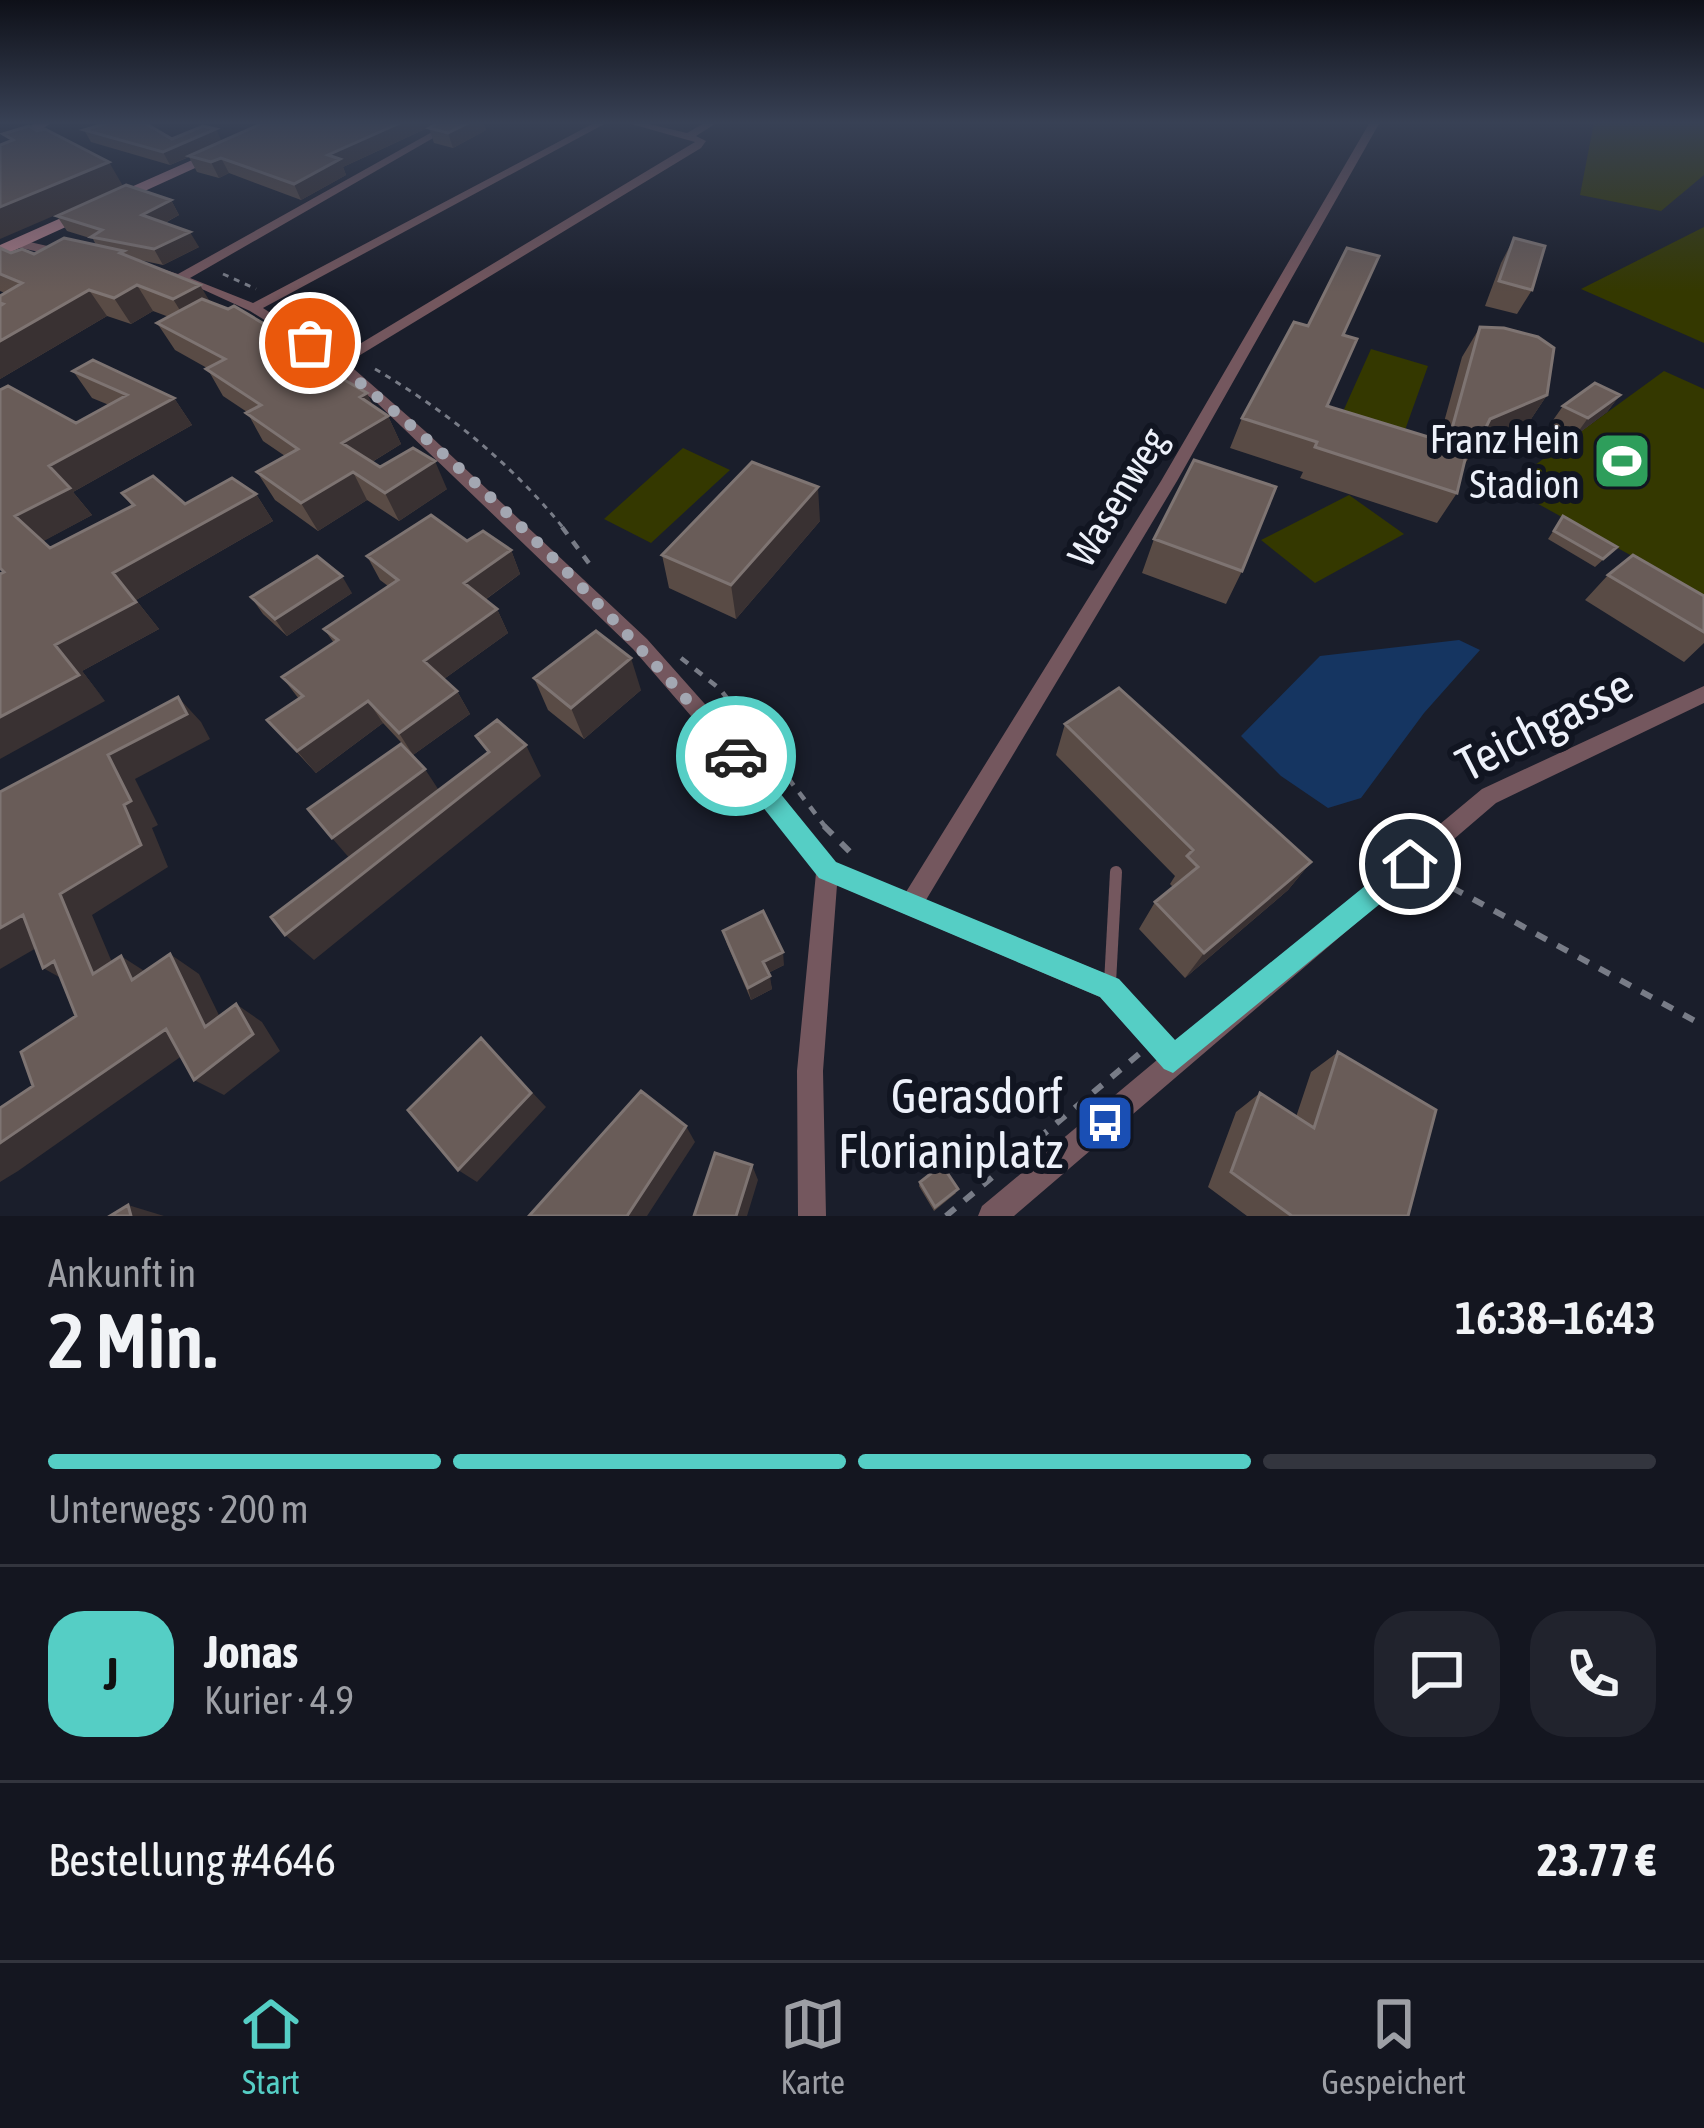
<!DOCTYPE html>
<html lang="de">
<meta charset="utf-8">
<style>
:root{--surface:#141620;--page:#21232d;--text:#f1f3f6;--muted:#9d9fa5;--line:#33353e;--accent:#55cec5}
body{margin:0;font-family:"Asap Condensed",sans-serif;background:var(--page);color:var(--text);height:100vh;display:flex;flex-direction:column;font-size:45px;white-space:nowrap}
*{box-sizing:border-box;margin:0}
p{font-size:39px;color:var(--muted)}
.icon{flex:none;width:66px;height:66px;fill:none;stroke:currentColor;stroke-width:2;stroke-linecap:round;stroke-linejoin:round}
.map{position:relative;height:1216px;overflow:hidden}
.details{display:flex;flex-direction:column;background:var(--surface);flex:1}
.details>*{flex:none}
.pin{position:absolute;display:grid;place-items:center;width:102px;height:102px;color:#fff;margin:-51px;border:6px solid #fff;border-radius:50%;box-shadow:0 3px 12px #0007}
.courier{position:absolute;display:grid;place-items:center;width:120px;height:120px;margin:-60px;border:9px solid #55cec5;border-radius:50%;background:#fff;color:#222;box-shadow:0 3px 15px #0007}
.summary em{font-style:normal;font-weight:600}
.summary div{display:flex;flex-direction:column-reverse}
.summary{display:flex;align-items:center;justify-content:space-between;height:204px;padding:0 48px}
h1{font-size:78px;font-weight:600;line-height:90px}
.bar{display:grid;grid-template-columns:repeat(4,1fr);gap:18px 12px;align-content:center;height:144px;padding:0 48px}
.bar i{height:15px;border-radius:9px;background:var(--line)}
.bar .selected{background:var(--accent)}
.bar p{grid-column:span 4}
.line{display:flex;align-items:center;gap:30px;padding:0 48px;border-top:3px solid var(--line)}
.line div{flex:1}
.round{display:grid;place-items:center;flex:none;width:126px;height:126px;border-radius:36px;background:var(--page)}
.tab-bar{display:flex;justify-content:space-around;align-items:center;height:168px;border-top:3px solid var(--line);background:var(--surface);font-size:33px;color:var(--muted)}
.tab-bar a{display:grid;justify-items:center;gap:6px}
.tab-bar .selected{color:var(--accent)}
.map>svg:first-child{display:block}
</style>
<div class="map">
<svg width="1704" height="1216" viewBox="0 0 1704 1216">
<rect width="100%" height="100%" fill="#1a1e2b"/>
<path fill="#343800" d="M1594,122H1704V175L1661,211L1580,195Z
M1704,227V343L1581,289Z
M1371,349L1428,366L1396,455L1333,434Z
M1664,371L1704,389V596L1506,486Z
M683,448L730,470L651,543L604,519Z
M1349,495L1404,534L1315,583L1261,540Z"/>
<path fill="#153561" d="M1459,640L1480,650L1424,713L1361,798L1328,808L1281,776L1241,736L1320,656Z"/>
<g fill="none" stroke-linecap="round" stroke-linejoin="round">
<path stroke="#787c87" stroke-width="3" stroke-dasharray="6 6" stroke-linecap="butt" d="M223,274L256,289
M375,369C448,412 511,463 565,530"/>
<path stroke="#787c87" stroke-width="4.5" stroke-dasharray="9 9" stroke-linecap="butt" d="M562,527L594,570
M681,658L720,689L827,829"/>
<path stroke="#787c87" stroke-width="6" stroke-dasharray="12 12" stroke-linecap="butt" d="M824,826L854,856
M1431,876L1704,1026
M946,1216L1139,1054"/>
<path stroke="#74575e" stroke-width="12" d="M1110,983L1116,872"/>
<path fill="#74575e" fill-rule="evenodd" d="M450,122H461L190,278L253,303L596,122H608L263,308L338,357L695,142L624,122H640L687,133L706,122H718L696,136L706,141L701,148L347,363L425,431L647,639L744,748L835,863L906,892L1161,481L1370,122H1380L1177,481L926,900L1118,979L1176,1044L1482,789L1704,686V703L1496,803L1014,1216H978L982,1206L1157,1060L1100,997L837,885L823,1071L826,1216H798L797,1071L816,873L730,761L633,649L376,402L294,338L250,311L204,290L153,272L159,268L178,274Z
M21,240L65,250L67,253L61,257L17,247V241Z"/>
<path fill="#a47781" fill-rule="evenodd" d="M36,122H52L0,160V148Z
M278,122H296L0,257V245Z"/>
</g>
<path fill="#594b45" d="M100,122H143L172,139L222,141L265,122H483L486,130L453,148L434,143L429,128L436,124L343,167L346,175L301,200L229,173L219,178L197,172L189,157L170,165L91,142L84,130L102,124Z
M171,200L179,215L165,223L199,247L163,265L135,259L210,302L345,372L350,383L372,405L388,416L401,444L372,462L380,467L447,489L399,521L367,500L318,531L275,500L257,472L285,456L263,441L247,412L223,396L207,368L175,350L157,323L169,317L153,311L131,324L107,316L0,379V296L5,293L0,291V248L11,253L34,254L96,245L93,239L67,231L57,216Z
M1514,238L1532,290L1517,314L1485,306L1501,263Z
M1480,327L1547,395L1527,425L1476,446L1463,467L1457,493L1437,523L1300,478L1303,472L1230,448L1242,418L1343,335L1327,406L1439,440L1462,357Z
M73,371L174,398L192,425L73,492L92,515L43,541L50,548L132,506L122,493L185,504L256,494L273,521L136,600L159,629L82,671L105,701L3,572L76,423L109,405L92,398Z
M1620,395L1607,412L1575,436L1551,423L1563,406Z
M1563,516L1617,547L1595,567L1548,539Z
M820,521L736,619L669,588L662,555Z
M1154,539L1242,571L1226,604L1142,573Z
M467,541L511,550L520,574L485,600L497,609L508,633L444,679L457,691L470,714L413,755L383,723L316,773L267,720L299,699L282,677L334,643L324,629L388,586L380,580L367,556Z
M1608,575L1704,596V643L1684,662L1585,600Z
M352,593L287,636L263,614L251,597Z
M534,678L641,690L584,739L548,710Z
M1065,724L1311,862L1288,890L1185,978L1139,929L1155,902L1173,887L1170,884L1175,876L1056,755Z
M723,931L784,965L768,973L772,989L751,1000L727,944Z
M1338,1052L1408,1216H1247L1208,1187L1236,1112L1260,1093L1296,1117L1311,1072Z
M920,1182L956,1193L934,1211L919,1186Z"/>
<path fill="#393132" d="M402,122H440L343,167L346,175L301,200L294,184L328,155Z
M470,122H483L486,130L453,148L448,133Z
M216,129L222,142L170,165L163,152Z
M221,158L229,173L219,178L211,162Z
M109,162L123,186L0,239V207Z
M171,200L179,215L151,230L142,215Z
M190,232L199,247L163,265L154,249Z
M137,285L153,311L131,324L114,298Z
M200,285L215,310L189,325L173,299Z
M89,290L107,316L0,379V341Z
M367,393L380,421L388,416L401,444L357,471L342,443L360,397Z
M1547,395L1527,425L1476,446L1490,419Z
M1620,395L1607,412L1575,436L1588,418Z
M174,398L192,425L73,492L92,515L40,543L15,516L49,466Z
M435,461L447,489L399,521L385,493Z
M353,472L367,500L318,531L301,503Z
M818,487L820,521L736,619L731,585Z
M256,494L273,521L136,600L159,629L82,671L105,701L0,759V717L113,573Z
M511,550L520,574L475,607L464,583Z
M342,576L352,593L287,636L275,619Z
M497,609L508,633L437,684L424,661Z
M631,658L641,690L584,739L571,708Z
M457,691L470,714L413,755L399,733Z
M178,697L201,722L210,739L135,779L158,825L152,828L168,867L92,915L125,993L93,974L60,894L124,805L108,755Z
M368,701L383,723L316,773L297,751Z
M526,745L541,776L314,960L285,935Z
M425,769L440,792L351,860L332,838Z
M1311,862L1288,890L1185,978L1204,953Z
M23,915L57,936L0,969V928Z
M783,952L784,965L766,974L763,962Z
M170,954L199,974L233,1044L205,1027Z
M121,956L152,976L132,980Z
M54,961L77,987L43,968Z
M770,976L772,989L751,1000L748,988Z
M236,1004L262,1022L280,1051L224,1095L194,1080Z
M166,1029L196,1046L18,1171L0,1182V1143Z
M481,1038L546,1107L477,1182L458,1170Z
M686,1126L695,1142L647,1216H627Z
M752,1165L758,1180L747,1216H736Z
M128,1205L164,1216H131Z"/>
<path fill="#695c58" stroke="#7e7472" stroke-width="3" d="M105,122H143L172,139L203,126L216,129L163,152L84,130L107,123Z
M265,122H402L328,155L340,159L294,184L221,158L211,162L189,156Z
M439,122H470L448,133L429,128Z
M29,126L37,131L45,129L109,162L0,207V145L13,140L3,134Z
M126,185L171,200L142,215L190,232L154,249L91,237L102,230L57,216Z
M64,238L124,251L120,253L200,285L173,299L137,285L114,298L89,290L0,341V306L3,304L0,303V296L22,283L0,274V248L11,253L22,249L34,254Z
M1514,238L1545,246L1532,290L1499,281Z
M1347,248L1379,256L1343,335L1357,339L1327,406L1448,443L1480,327L1504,328L1538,337L1554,348L1547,395L1490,419L1477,446L1469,443L1457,493L1315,447L1317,442L1242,418L1294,322L1308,326Z
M202,299L228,309L234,306L345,372L338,376L367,393L360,397L388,416L342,443L380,467L413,448L435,461L385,493L353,472L301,503L257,472L298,449L246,413L261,405L206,369L225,359L157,323Z
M93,360L174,398L49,466L70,488L15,516L50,548L134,505L122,493L153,476L185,504L232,478L256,494L113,573L136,602L55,645L79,675L0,717V574L4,572L0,568V390L8,386L76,423L127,395L73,371Z
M1595,383L1620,395L1588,418L1563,406Z
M1194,460L1276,487L1242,571L1154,539Z
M752,462L818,487L731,585L662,555Z
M431,515L467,541L483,531L511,550L464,583L497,609L424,661L457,691L399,733L368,701L297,751L267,720L303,696L282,677L338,640L324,629L398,580L367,556Z
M1563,516L1617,547L1603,559L1554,531Z
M1633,555L1704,596V632L1608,575Z
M317,556L342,576L275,619L251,597Z
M596,631L631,658L571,708L534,678Z
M1119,688L1311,862L1204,953L1155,902L1198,867L1187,856L1193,850L1065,724Z
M178,697L187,714L108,755L131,801L124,805L141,845L60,894L93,974L121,956L132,980L170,954L205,1027L236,1004L253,1034L194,1080L166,1029L0,1143V1108L33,1086L21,1052L76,1016L54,961L43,968L23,915L0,928V792Z
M497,720L526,745L285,935L271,917L489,752L476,736Z
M401,744L425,769L332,838L308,809Z
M763,911L783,952L763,962L770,976L748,988L723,931Z
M481,1038L531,1093L458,1170L408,1110Z
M1338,1052L1436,1110L1408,1216H1292L1231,1172L1260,1093L1314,1128Z
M641,1091L686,1126L627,1216H529Z
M715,1153L752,1165L736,1216H694Z
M942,1165L958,1189L935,1207L920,1182Z
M128,1205L131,1216H110Z"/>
<linearGradient id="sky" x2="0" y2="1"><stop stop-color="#0e1018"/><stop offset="0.42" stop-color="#384155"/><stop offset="1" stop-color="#384155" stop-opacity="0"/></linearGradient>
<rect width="1704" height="292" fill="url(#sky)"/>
<path fill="#55cec5" d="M736,746L744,749L836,862L1119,979L1175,1040L1402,856L1410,853L1422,864L1419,872L1173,1073L1164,1069L1100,997L819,878L728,763L725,756Z"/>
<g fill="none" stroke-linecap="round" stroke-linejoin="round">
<path stroke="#a3a7b2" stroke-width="12" stroke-dasharray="0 21.6" d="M310,343C466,463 608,607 736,756"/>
</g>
<defs>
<symbol id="stadium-square" viewBox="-11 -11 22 22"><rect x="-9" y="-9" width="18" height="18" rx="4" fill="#2e9e5b" stroke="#111521"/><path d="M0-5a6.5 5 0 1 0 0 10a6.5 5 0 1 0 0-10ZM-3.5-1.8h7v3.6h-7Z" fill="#fff"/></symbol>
<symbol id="bus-square" viewBox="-11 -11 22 22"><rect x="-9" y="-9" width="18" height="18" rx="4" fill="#1a4fb4" stroke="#111521"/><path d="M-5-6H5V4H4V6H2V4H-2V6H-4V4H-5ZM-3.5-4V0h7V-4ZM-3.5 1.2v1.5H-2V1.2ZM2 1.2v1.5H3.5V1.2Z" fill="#fff"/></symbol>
</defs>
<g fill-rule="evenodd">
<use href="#stadium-square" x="1589" y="428" width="66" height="66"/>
<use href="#bus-square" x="1072" y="1090" width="66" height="66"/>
</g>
<g text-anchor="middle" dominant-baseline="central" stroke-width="12" stroke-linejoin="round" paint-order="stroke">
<g font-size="39" fill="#edf1fa" stroke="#111521" text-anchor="end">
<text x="1580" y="439">Franz Hein<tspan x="1580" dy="45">Stadion</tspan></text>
</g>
<g font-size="39" fill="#edf1fa" stroke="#111521">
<text transform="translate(1117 497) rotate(-59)">Wasenweg</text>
</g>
<g font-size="48" fill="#edf1fa" stroke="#111521">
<text transform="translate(1544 724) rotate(-27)">Teichgasse</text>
</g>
<g font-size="48" fill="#edf1fa" stroke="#111521" text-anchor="end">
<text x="1063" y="1095">Gerasdorf<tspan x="1063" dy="55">Florianiplatz</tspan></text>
</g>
</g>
</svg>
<div class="pin" style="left:310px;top:343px;background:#ea580c"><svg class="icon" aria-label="bag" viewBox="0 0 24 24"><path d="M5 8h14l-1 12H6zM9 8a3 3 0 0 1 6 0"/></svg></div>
<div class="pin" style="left:1410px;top:864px;background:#1f2937"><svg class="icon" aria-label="home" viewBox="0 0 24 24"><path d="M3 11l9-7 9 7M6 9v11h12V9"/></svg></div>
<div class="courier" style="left:736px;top:756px"><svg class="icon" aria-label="car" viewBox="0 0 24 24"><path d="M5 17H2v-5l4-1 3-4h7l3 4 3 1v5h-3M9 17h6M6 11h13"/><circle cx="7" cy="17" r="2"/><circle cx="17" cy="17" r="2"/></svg></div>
</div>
<section class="details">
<div class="summary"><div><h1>2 Min.</h1><p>Ankunft in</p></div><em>16:38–16:43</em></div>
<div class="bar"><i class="selected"></i><i class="selected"></i><i class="selected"></i><i></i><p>Unterwegs · 200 m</p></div>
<div class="line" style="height:216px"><b class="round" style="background:var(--accent);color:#111">J</b><div><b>Jonas</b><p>Kurier · 4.9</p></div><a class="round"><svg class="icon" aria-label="chat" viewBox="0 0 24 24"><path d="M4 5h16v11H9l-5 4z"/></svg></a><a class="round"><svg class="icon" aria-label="phone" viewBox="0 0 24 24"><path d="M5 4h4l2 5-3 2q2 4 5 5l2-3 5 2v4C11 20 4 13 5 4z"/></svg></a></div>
<div class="line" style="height:156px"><div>Bestellung #4646</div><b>23.77 €</b></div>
</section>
<nav class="tab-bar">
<a class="selected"><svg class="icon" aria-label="home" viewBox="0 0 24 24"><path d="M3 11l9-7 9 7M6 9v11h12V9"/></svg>Start</a>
<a><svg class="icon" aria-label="map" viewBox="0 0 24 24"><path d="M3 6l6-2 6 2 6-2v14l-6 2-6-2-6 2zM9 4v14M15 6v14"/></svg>Karte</a>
<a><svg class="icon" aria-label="saved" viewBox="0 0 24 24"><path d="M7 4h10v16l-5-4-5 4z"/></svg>Gespeichert</a>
</nav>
